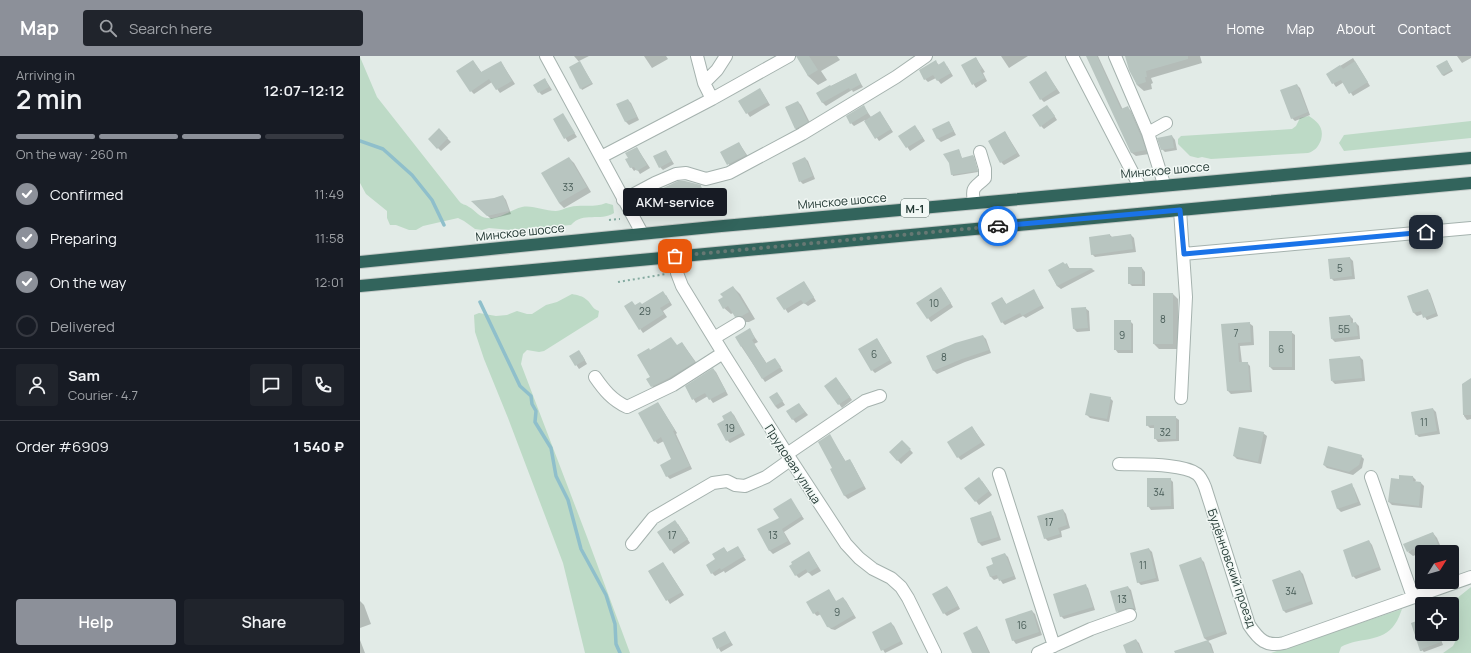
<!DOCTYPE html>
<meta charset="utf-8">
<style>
:root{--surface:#171b24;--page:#20242c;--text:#f1f3f6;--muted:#9ea1a6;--line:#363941;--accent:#8c9099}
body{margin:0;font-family:Manrope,sans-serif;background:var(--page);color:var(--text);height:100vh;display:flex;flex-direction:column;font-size:15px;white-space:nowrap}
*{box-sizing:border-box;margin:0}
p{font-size:13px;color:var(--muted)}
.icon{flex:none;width:22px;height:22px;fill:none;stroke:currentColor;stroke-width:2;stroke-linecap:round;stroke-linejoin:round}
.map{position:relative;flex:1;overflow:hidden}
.panel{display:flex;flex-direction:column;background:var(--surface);width:360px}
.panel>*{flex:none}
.needle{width:26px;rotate:53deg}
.buttons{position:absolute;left:1055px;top:489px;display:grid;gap:8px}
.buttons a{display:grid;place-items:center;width:44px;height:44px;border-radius:4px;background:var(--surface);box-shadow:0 4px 16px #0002;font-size:20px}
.pin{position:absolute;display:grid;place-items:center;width:34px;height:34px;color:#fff;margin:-17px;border-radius:8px;box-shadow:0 2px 6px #0006}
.courier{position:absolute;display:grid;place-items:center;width:40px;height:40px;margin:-20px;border:3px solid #1a73e8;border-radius:50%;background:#fff;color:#222;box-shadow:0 1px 5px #0007}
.bubble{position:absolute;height:28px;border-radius:4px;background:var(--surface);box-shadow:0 4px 16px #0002;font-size:13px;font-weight:600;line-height:28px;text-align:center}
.summary em{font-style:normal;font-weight:600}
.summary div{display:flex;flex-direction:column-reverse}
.summary{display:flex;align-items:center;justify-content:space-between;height:68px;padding:0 16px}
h1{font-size:26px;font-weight:600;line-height:30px}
.bar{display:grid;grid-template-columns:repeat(4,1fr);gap:6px 4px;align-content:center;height:48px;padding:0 16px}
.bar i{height:5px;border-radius:3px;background:var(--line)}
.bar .selected{background:var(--accent)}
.bar p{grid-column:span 4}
.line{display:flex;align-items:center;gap:10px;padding:0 16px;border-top:1px solid var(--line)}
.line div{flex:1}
.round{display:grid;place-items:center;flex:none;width:42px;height:42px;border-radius:4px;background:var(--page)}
ol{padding:0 16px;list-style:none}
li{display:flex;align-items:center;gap:12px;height:44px}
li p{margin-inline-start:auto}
li .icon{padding:4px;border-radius:50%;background:var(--accent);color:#fff;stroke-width:4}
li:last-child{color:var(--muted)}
li i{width:22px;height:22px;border:2px solid var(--line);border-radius:50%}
.cta{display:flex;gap:8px;margin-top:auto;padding:8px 16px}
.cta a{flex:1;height:46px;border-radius:4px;background:var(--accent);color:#fff;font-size:16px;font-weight:600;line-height:46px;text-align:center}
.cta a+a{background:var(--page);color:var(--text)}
header{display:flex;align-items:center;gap:24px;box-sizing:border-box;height:56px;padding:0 20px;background:var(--accent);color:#fff}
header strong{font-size:19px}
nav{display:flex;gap:22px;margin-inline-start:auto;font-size:14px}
.search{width:280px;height:36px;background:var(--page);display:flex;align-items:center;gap:10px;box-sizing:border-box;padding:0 14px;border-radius:4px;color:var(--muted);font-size:15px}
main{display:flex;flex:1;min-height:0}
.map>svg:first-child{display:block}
</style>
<header>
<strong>Map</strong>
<div class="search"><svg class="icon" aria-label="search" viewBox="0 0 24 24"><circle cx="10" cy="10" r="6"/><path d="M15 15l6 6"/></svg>Search here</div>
<nav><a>Home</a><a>Map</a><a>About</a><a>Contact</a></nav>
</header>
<main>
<section class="panel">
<div class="summary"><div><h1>2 min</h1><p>Arriving in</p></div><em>12:07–12:12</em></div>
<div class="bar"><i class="selected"></i><i class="selected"></i><i class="selected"></i><i></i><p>On the way · 260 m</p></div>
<ol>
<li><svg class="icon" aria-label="check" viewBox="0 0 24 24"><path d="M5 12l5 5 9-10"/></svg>Confirmed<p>11:49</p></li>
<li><svg class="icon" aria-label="check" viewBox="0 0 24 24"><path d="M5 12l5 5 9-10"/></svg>Preparing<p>11:58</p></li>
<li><svg class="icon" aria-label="check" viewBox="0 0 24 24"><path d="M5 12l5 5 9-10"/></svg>On the way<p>12:01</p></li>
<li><i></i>Delivered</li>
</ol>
<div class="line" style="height:72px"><a class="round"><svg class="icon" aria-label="person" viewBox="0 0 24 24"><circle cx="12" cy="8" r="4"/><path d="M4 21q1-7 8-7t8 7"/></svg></a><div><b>Sam</b><p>Courier · 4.7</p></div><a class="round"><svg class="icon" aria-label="chat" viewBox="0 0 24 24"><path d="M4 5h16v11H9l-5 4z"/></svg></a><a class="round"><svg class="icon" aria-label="phone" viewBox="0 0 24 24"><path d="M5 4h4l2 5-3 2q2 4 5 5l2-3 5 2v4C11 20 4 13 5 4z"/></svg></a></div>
<div class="line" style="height:52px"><div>Order #6909</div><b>1 540 ₽</b></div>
<div class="cta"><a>Help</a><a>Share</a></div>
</section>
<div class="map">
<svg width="1111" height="597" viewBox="0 0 1111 597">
<rect width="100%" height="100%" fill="#e2ebe7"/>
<path fill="#bddac6" d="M0,1L17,41L99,145C102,149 105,148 109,151C116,155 119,161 127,162C140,163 150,154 162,151C173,149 184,155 196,155C200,155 205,152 210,151C222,148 235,152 246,147L253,149L254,157C240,166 223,155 211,169L150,174L129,172L122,174L115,173L104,165L98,162L63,170L56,174H49L36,169H30L27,162V155L6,138L0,127Z
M949,60C959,67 964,72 961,84C958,91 955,95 948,97L851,103L842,101L838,102L830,100L818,88V83L821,80L932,73L936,70L940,62Z
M1111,65V82L984,95L979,87L984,79Z
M212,238C217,239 223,240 227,244C232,248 232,253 239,255L238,261L184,295L179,296L167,294L163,298L161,308L227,481L270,597H225L203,507L148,362L124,303L115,276L114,259L119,257L136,260L147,259L157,255L167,258H172L186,249L197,246Z
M1111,531V597H1083L1093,590L1097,582L1096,563V543Z
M1042,553C1040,558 1038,564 1035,568C1023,587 998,581 981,591L979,597H911Z"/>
<path fill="#0003" d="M214,0H229L219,5L233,28L222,34L210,12L220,7Z
M284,0H306L308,3L292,12Z
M440,0H477L480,4L461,15L467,24L458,29L448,20Z
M641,0H668L649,12Z
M727,0H738L763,54L768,52L771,55L784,84L789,98L776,100L772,97Z
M766,0H840L842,7L791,22L793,27L791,28L792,33L784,35L777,29Z
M1097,0H1111V2L1102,7Z
M616,2L625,16L623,17L627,25L616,32L602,10Z
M993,2L1010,30L993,40L984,26L976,31L967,18Z
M113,5L122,17L141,6L155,28L140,37L132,26L114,38L111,35Z
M575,5L579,9L587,10L593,20L581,28L576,22L568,26L565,23Z
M1087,5L1093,15L1084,20L1082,19Z
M686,17L700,37L684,46L681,43Z
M495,18L503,31L493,36L492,34L466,50L463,47L457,37Z
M185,23L192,34L182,39L179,36Z
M937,29L940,32L950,59L935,65L932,62Z
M402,36L410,49L390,61L379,45Z
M268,44L271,47L279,64L269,69L266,66L257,49Z
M438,46L441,49L451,69L439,76L436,73L426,51Z
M504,51L511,61L520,56L533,76L519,85L505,64L494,70L491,67Z
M690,53L697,64L684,73L681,70Z
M203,59L217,81L208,86L194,64Z
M589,66L596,79L581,86L578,83L574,73Z
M79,74L91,86L81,95L69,83Z
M558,74L565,85L550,95L540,80Z
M645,76L660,100L644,109L641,106Z
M812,80L815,84L817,94L805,96L802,93Z
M379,87L389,102L371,112L362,96Z
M277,92L290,112L280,118L277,113L274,115L266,104L270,102Z
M599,94L602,103L613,100L614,101L618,116L593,120L592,118Z
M306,95L314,108L303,114L300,111Z
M209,102L214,107L231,136L204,152L199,147Z
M445,102L448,105L455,123L443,128L440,125Z
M340,130L345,135L347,147L308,152L299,143Z
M143,140L146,144L151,158L131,163L113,146L134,143Z
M750,179L752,181L771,179L774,182L776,196L735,201L732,198Z
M990,202L993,205L995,223L974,225L971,222Z
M707,208L710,213H732L735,215L701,233L697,230L689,214Z
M782,212L785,216V230H772L769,227Z
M444,226L456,245L448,250L444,247L428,257L418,242Z
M373,231L380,238L395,263L389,266H386L382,267L373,257L371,258L364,252V241Z
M1067,234L1070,237L1078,260L1067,264L1063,258L1057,260L1054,257L1049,240Z
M584,236L593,251L571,266L557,247Z
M676,238L684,252L666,262L663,260L645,269L642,266V242L647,249Z
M813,238L818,243V293H799L794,288Z
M306,239L312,249L303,255L307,261L283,277L265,251L283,249Z
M725,252L729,255L730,275L717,276L714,273Z
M990,260L993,263V267H996L999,270L1000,283L975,286L972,283Z
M770,265L773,268V297H758L755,293Z
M889,267L893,270L894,289L880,290L882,307H887L890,310L892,336L871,338L868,335L862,269Z
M389,273L398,286L394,288L407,308L415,303L423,315L405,326L381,290Z
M931,276L935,279V314H913L910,311Z
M623,280L626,283L631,297L605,306L577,318L574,315L567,300Z
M517,283L532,307L515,317L512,314Z
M322,287L338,309L295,334L287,323L291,321V295L317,290Z
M222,299L227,308L219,313L211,301Z
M1000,301L1003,304L1005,325L975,328L972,325Z
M353,313L356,316L368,339L353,347L348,340L336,347L326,331Z
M1111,324V363L1107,364L1104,360L1103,328Z
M479,326L492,344L482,352L466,330Z
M417,337L425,349L418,353L415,350Z
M750,342L753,345L749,366L730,362L727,359Z
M298,347L317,377L316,378L332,413L310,423L307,420L313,404L304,385L298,388L295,385Z
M439,348L448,359L436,367L427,356Z
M1073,353L1076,356L1080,378L1059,381L1056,378Z
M371,356L374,359L385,379L370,387L367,384L366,365Z
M815,361L819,364V385L798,386L795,382V372H790L787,369Z
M612,371L625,389L601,404L598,401Z
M903,377L907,380L901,408L877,403L874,400Z
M470,380L486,406L489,404L492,407L506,433L488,443L485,440L471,414L474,412Z
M542,385L553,397L541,408L530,396Z
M1001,400L1004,403L1002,412L993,419L967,412L964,409Z
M1053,421L1056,424L1055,426L1061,427L1064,430L1062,452L1032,449L1029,446L1040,424Z
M810,423L813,426L814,453L791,454L788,450Z
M622,425L632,439L619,449L606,432Z
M991,429L994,432L1001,449L981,456L978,453L972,435Z
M431,444L444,463L424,476L431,488L413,498L410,495L399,474L420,462Z
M703,454L706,458L710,472L701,475L702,481L688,485L685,482Z
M630,457L633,460L641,484L622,490L619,487L612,462Z
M318,468L330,487L314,498L298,476Z
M1073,477L1077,482L1083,496H1062V509L1058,498L1053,500L1048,496Z
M1009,485L1012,489L1021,514L996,523L993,520Z
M377,491L386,504L365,517L364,515L355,520L352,517L356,504L364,492L368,497Z
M789,493L792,496L799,525L781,529L778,526Z
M449,496L461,515L452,520L448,516L439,522L436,519Z
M645,498L648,501L656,523L643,528L639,522L634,524L631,521L627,511L634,509Z
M841,503L844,506L867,578L848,585L851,588L854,597H824L848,585L844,582Z
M303,507L324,539L310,548L289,515Z
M940,515L943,518L953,548L926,557L923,554Z
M725,529L728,532L735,554L704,563L701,560Z
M587,531L590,534L600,553L587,560L584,557Z
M768,531L771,534L776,554L771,555L760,558L757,555Z
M469,534L476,546L483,542L486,545L496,562L475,574L471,573L468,570L461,558L457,560L454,557Z
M0,545L4,549L11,568L0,572Z
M672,555L675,558L682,579L656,588L653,584Z
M1062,564V578H1079L1083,589L1064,596L1061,593Z
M531,567L534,570L543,588L525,597L513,577Z
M617,572L620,575L630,597H613Z
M365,577L373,589L361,596L353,583Z
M0,584L5,597H0Z
M776,584L779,587L783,597H767Z"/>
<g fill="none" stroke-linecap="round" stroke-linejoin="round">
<path stroke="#8fbfcb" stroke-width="3.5" d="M0,85L23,93L52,119L72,144L84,169
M120,246L160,330L171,340L172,348L176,355L175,366L191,392L196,420L208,444L221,493L246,539L255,568L256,588L260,597"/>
</g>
<path fill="#b8c5c0" d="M436,0H449L458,14L448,20Z
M726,0H737L761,53L768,50L781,80L786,94L771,97Z
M765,0H828V3L786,15L787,21H785L786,26L777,29L769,14Z
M616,1L622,13L620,14L625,22L612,29L601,9Z
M113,4L121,16L141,5L152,25L136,34L129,23L110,36L96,15Z
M576,4L578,9L584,5L591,17L577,25L573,19L564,24L559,14Z
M1087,4L1092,14L1082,19L1076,10Z
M220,5L232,27L220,33L209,11Z
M995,5L1008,26L989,38L981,24L972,28L966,18L980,9L983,13Z
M686,15L697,33L680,44L669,26Z
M496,17L501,28L490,34L489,32L462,47L456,37L470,29L471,30Z
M185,22L189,31L178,37L173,29Z
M937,28L948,56L931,63L920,34Z
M400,32L408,46L386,58L378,45Z
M268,43L277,61L265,66L256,48Z
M438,45L448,66L435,73L425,51Z
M504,49L508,57L490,68L486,60Z
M687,49L695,60L680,71L672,59Z
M520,55L531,73L515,83L504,65Z
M203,57L215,77L204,83L193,63Z
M589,65L594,75L577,83L572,73Z
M555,69L563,82L546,92L538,80Z
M79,72L88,82L77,93L68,83Z
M645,75L657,97L640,107L628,85Z
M812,79L814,92L801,94L797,82Z
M379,86L386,99L367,109L360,96Z
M277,91L287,109L277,115L274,111L270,112L265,103L268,102L265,97Z
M599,93L602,102L613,99L618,115L591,119L589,107L583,98Z
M306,94L312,105L299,112L293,100Z
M209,101L227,131L199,147L181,117Z
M445,101L453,120L439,126L432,107Z
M318,125H325L341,129L342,142L302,147V142L298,143L297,135Z
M143,139L149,155L127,160L111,145L134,142Z
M750,178V181L771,178L773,193L731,199L729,181Z
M990,201L992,220L970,223L968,203Z
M703,206L705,208L707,207L708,212H733L697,230L688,214Z
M768,211H782V228H768Z
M444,225L454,241L444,248L441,244L424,254L416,242Z
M373,230L389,256L382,260H378L375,261L368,250L363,253L358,244L363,241L360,238Z
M581,231L591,247L567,263L556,247Z
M674,233L682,249L662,260L660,257L641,267L631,247L642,241L646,248Z
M1068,233L1076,257L1063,262L1061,255L1053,257L1047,240Z
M303,235L310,246L300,252L304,258L279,274L264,250L272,245L275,249L280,246L282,248Z
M793,237H813V288H793Z
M726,251L728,272L713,273L711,252Z
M990,259L991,267L996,266L998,280L971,283L969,261Z
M754,264H771V294H754Z
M890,266L891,286L878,287L879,306H888L890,334L867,335L861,268Z
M390,272L395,282L392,284L406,307L415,302L421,311L402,323L382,290L381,291L375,281Z
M909,275H932V311H909Z
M623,279L629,294L602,303L573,315L566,300L595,287Z
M311,281L317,289L322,286L335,306L309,322L291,331L286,323L290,321L277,299L289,292L290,294Z
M517,282L530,304L511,315L498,293Z
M219,294L225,304L215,310L209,300Z
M1000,300L1002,322L971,325L969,303Z
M353,312L366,335L349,344L345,337L332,344L325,330Z
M476,321L490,341L478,349L464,330Z
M1111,322V359H1103L1102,328Z
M417,336L423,345L415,350L409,341Z
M730,337L751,341L747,363L725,359Z
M298,346L315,374L313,375L330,410L306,421L300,409L311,403L301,381L294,386L278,357Z
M439,347L445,356L432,364L426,355Z
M1073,352L1077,375L1055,379L1051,356Z
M371,355L383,376L366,385L357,368L364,364L362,360Z
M786,360H816V383H794V369L786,370Z
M612,370L622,386L597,402L587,386Z
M879,371L904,376L898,406L873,400Z
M470,378L485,405L490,403L504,430L484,440L470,413L472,412L458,386Z
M542,384L551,393L537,405L529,396Z
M968,390L1002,399L999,409L989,416L963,409Z
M1039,419L1053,420V425L1061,426L1059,450L1028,446L1031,422L1039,423Z
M619,421L629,435L615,446L604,432Z
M787,422H811V450L787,451Z
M992,427L998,446L977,453L971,435Z
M431,442L442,460L422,473L428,485L409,495L397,473L419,462L413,453Z
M703,453L707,469L698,472L700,478L684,483L677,460Z
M631,455L638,481L618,487L610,462Z
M315,464L328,483L310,495L297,476Z
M1073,476L1081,496H1055L1054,493L1047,496L1043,488Z
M1009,484L1019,511L992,521L983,494Z
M378,490L384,500L361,514L360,512L351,518L346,509L355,503L352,498L364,491L367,496Z
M789,492L796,522L777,527L770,497Z
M449,495L458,511L448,517L446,513L435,520L429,510L432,508L431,506Z
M645,497L654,520L639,525L637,519L630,521L626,511L633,508L631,502Z
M841,501L865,575L844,582L819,509Z
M303,506L322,536L306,545L288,515Z
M940,514L951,545L923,555L912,524Z
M726,528L733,551L700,561L693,538Z
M587,530L598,550L583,558L572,538Z
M768,530L774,552H767L756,556L750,535Z
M469,533L476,545L483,541L494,559L472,572L467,571L458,555L453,558L446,546Z
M672,554L679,576L652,585L645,563Z
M1062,563V578H1078L1081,586L1062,593V595H1060L1051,567Z
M531,566L541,585L521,595L512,576Z
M617,570L629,597H612L603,577Z
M365,575L371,586L357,593L352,582Z
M776,583L782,597H766L763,589Z
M848,584L853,597H815L814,595Z"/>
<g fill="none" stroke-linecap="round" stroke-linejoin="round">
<defs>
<path id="minor" d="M186,0L282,177
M337,0L344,27L352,43
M712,0L780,131
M755,0L788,77L804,128
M344,27L357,14L366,0
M788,77L806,67
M241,101L352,43L429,0
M263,144L295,127L316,118L326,117L346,123L369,117L442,78L536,21L566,0
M614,146C611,130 615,132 625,122V113L620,96
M820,154L826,241L821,342
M823,198L1111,172
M315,200L317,217L322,230L363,297L427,398L486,488L499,502L513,513L531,522L541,531L548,542L575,597
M354,282L379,267
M235,321C244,334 252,344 267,351L313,329L363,297
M427,398L505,345L520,340
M759,408C778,409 822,407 837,418C841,421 843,426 845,431L889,569C899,584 906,591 924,587L1111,521
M639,418L694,590
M1011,421L1053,541
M272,488L293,462L353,427L367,425L375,429L385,430L406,421L430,404
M678,597L731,573L770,559"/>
<path id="highway" d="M0,206C370,168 740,134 1111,102
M0,230L1111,127"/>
</defs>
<use href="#minor" stroke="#a5b2ae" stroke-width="14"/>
<use href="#highway" stroke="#c2c8c6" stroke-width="14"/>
<path stroke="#85aba1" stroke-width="2" stroke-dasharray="2 3" stroke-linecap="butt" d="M249,164L260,163
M258,226L306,218"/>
<use href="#minor" stroke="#fff" stroke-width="12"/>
<use href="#highway" stroke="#32645c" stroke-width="12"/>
</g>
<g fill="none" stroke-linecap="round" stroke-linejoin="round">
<path stroke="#667873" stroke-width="4" stroke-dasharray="0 7.2" d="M315,200L638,170"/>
<path stroke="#1a73e8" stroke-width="5" d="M638,170L820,154L824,198L1066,176"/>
</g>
<g text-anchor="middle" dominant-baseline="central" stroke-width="3" stroke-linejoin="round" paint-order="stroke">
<g font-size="10" fill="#495d58">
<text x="208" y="131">33</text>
<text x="980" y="212">5</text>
<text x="574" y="247">10</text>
<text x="285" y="255">29</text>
<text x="803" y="263">8</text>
<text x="984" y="273">5Б</text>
<text x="876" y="277">7</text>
<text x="762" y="279">9</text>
<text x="921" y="293">6</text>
<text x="514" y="298">6</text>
<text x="584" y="301">8</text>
<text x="1064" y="366">11</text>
<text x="370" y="372">19</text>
<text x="805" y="376">32</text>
<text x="799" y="436">34</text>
<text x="689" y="466">17</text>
<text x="312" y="479">17</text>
<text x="413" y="479">13</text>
<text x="783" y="509">11</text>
<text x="931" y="535">34</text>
<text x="762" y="543">13</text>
<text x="477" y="556">9</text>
<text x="662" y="569">16</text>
</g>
<rect fill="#f2f8f5" stroke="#62736f" stroke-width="1" x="541" y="143" width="28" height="18" rx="3"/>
<g font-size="11" font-weight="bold" fill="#243a35">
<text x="555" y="152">М-1</text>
</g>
<g font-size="12" fill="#243a35" stroke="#f2f8f5">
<text transform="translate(805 114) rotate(-5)">Минское шоссе</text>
<text transform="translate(482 145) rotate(-5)">Минское шоссе</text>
<text transform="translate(160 176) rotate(-6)">Минское шоссе</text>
<text transform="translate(433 408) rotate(57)">Прудовая улица</text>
<text transform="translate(872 512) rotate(71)">Будённовский проезд</text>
</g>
</g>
</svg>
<div class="buttons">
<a><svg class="needle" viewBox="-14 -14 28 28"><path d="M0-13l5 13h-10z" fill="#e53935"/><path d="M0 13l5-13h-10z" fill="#9ea1a6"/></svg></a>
<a><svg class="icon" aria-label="locate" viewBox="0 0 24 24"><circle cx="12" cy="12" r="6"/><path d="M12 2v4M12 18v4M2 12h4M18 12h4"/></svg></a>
</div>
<div class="pin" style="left:315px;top:200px;background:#ea580c"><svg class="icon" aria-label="bag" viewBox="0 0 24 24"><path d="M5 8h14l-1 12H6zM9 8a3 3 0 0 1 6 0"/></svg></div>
<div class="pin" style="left:1066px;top:176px;background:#1f2937"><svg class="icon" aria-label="home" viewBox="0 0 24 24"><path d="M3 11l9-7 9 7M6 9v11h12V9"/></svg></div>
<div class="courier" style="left:638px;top:170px"><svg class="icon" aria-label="car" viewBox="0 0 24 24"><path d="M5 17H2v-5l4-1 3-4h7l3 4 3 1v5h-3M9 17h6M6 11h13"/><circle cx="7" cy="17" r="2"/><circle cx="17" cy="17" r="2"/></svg></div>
<div class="bubble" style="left:263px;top:132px;width:104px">AKM-service</div>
</div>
</main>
